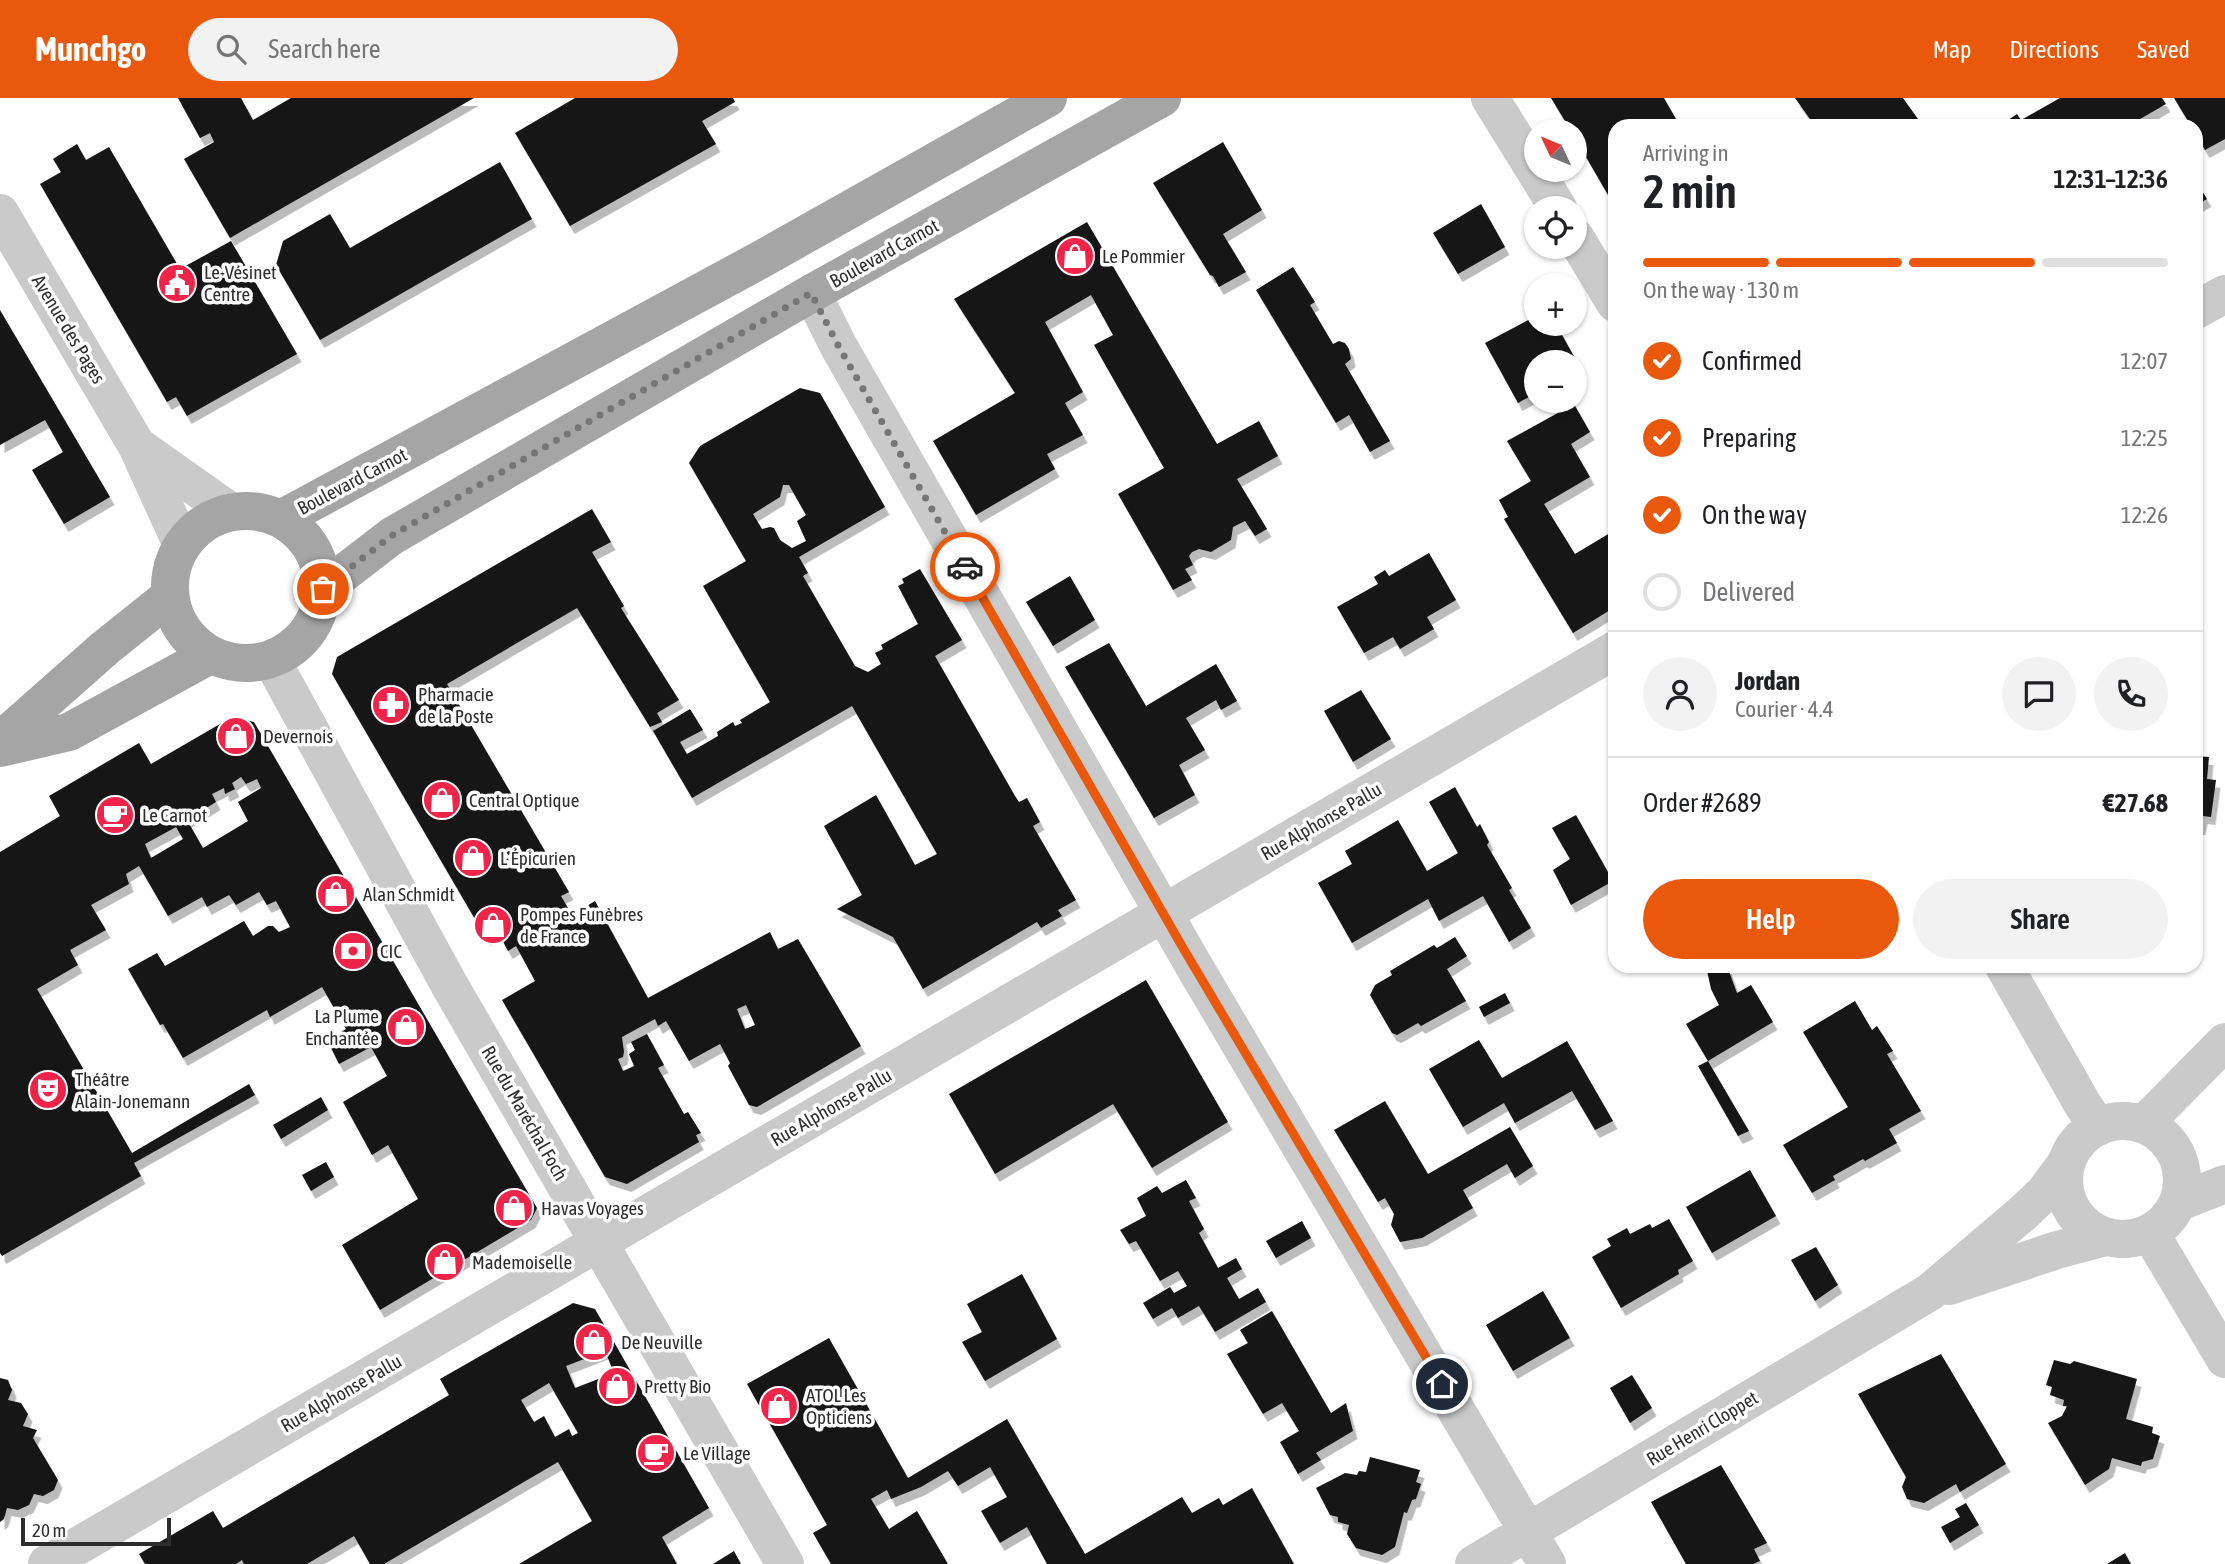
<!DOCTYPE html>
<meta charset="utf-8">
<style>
:root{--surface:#fff;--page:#f2f2f2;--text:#202124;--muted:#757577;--line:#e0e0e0;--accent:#ea580c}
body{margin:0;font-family:"Asap Condensed",sans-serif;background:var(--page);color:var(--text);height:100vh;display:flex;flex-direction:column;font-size:26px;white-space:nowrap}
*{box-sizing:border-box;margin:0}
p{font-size:23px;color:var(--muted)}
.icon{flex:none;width:38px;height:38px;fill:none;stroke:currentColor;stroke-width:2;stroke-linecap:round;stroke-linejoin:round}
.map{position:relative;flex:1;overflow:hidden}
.side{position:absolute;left:1608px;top:21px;width:595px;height:854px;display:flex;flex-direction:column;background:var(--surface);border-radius:21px;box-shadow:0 2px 5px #0004}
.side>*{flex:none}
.needle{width:46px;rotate:314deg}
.fabs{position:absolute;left:1524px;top:21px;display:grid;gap:14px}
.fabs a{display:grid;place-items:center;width:63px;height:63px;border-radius:50%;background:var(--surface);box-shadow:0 2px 5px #0004;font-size:35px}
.scale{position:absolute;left:21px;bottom:18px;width:150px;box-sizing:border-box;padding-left:7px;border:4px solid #2d2d2d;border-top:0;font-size:19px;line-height:24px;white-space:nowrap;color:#2d2d2d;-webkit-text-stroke:5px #fff;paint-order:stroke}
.pin{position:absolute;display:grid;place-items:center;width:60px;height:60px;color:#fff;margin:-30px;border:4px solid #fff;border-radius:50%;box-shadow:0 2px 7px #0007}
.courier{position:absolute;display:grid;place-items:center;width:70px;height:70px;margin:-35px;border:5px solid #ea580c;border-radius:50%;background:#fff;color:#222;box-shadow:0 2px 9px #0007}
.summary em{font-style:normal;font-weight:600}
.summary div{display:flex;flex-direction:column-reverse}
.summary{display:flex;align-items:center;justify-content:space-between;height:119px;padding:0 35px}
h1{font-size:46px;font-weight:600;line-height:52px}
.bar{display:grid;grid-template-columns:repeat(4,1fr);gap:10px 7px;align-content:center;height:84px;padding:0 35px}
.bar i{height:9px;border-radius:5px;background:var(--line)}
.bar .selected{background:var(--accent)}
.bar p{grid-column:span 4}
.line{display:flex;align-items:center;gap:18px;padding:0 35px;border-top:2px solid var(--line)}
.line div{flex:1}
.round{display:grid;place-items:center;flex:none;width:74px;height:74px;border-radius:37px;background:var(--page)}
ol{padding:0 35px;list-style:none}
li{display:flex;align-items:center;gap:21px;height:77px}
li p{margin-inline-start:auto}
li .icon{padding:7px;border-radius:50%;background:var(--accent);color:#fff;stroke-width:4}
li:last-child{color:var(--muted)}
li i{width:38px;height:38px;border:4px solid var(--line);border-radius:50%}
.button{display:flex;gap:14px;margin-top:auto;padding:14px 35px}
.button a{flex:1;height:80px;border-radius:42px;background:var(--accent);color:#fff;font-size:28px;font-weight:600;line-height:80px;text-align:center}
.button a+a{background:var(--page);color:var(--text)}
header{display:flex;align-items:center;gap:42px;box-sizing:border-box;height:98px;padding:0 35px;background:var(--accent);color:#fff}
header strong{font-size:33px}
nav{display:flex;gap:38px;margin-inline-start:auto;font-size:24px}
.search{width:490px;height:63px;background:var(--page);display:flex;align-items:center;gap:18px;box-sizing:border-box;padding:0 24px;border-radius:38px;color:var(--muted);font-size:26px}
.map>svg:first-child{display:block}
</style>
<header>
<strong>Munchgo</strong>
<div class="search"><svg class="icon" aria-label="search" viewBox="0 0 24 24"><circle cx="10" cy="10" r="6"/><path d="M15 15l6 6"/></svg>Search here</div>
<nav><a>Map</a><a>Directions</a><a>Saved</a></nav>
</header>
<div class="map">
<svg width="2225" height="1466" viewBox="0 0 2225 1466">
<defs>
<filter id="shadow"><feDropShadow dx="4.5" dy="8" stdDeviation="0" flood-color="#0004"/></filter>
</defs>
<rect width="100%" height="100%" fill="#fff"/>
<path fill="#141414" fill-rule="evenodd" filter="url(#shadow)" d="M178,0H241L253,22L291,0H474L230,140L184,61L214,44L210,35L200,40Z
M575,0H733L735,4L702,23L716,46L570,128L515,35Z
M1551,0H1664L1680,28H1615V109L1575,40V33H1571Z
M1795,0H1903L1923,28H1815Z
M2060,0H2162L2166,6L2128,28H1999L2017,16L2021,22Z
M2174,0H2225V41L2205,52L2196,37V28H2191Z
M1223,44L1262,112L1223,136L1246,174L1219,189L1213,178L1210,177L1153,85Z
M77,46L86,62L109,49L180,171L231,143L297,256L187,318L176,299L167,304L40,86L61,74L53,61Z
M500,64L532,121L320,242L276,167L283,143L330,116L350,150Z
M2196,83L2207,101L2196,107Z
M1481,106L1505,149L1458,176L1433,135Z
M1087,124L1217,346L1259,323L1278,358L1237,381L1267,431L1255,438L1245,423L1233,429L1231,442L1211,454L1199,451L1192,454L1189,458L1193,467L1185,471L1192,482L1173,492L1118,396L1164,370L1094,247L1113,237L1091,197L1045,224L1083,294L1065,305L1083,337L1047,356L1055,371L976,417L933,343L1015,295L954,201Z
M1293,169L1315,204L1310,207L1333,246L1339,243L1345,245L1349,251L1351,261L1345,266L1390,343L1370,354L1349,317L1336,325L1256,192Z
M0,212L110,399L64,426L32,372L63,354L45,322L0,347Z
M1536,218V226H1556L1581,271L1575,274V264H1536V295L1518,305L1485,245Z
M800,290L820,295L885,409L799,459L808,475L803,478L855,568L868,574L881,566L875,555L883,551L881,547L918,526L898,488L904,485L902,481L920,471L962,542L935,558L1015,698L1019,704L1027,700L1040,724L1033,728L1076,802L1058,812L1062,818L1041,830L1037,824L923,891L893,839L837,811L862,797L824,728L876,697L915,767L937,756L852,608L692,700L653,633L690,611L703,632L680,644L687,656L718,638L717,634L733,624L735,628L742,625L740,622L770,604L703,488L746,463L689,365L700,348ZM783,387H789L806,417L797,423L806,443L792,450L780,442L774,430L770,429L762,431L753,416L780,399Z
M1574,306L1590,334L1571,346L1590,379L1544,406L1575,456L1615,432V509L1573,535L1504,421L1508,419L1499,402L1531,383L1507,343Z
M592,411L611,444L592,454L624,508L621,510L679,602L657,615L662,624L650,629L577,510L447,586L569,794L561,798L572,817L595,803L648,900L770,834L778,851L798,841L861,948L757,1009L749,1007L728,968L730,965L720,946L689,963L666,923L658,928L655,921L622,939L624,954L623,959L618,961L623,973L634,968L629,956L635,952L631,944L647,936L664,967L658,970L684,1016L688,1014L701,1035L696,1037L699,1044L627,1086L605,1079L502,902L535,883L516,848L508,853L498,834L486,840L332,576L337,559ZM746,907L755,927L745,931L737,911Z
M1429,455L1456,502L1427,519L1434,531L1400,551L1393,539L1364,555L1337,509L1378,486L1374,479L1385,472L1389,478Z
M1070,478L1095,522L1053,548L1026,504Z
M1109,545L1146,608L1216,566L1237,603L1221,612L1216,602L1186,620L1205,652L1179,667L1195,697L1154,720L1065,569Z
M1361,592L1391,641L1353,664L1324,613Z
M232,619L254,624L537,1110L531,1122L380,1212L342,1147L418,1101L388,1047L372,1057L343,1004L387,978L371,949L339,966L327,942L346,931L322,889L270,919L267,912L183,960L163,926L160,927L128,871L157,855L165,868L244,823L253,838L268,828H273L279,834L290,829L276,803L267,807L259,794L236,807L229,797L207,809L202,799L168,818L139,768L126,776L129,786L91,807L106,832L70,852L78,867L37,891L132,1055L249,986L255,997L134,1065L141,1078L2,1158L0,1155V754L60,718L49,698L139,645L151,666ZM241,679L246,686L257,681L261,690L238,704L248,723L203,750L187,722L216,704L212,696L224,690L225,696L235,691L232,685ZM176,729L183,741L151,760L145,746Z
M2196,658L2209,659L2207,681L2216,682L2211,719L2203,718L2201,729H2196Z
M1455,689L1477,729L1480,726L1489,744L1487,747L1512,790L1509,792L1531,830L1509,844L1483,798L1439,823L1428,801L1352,845L1318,785L1352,766L1345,753L1398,722L1427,773L1458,755L1429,704Z
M1576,717L1613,783L1571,807L1553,772L1570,761L1552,730Z
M1455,839L1467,858L1447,871L1466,903L1421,928L1418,925L1397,937L1392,935L1370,897L1375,887L1392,877L1390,873L1434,847L1437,850Z
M1706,868H1727L1737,895L1751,887L1773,924L1708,963L1749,1033L1738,1038L1698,968L1708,963L1686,926L1719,907L1711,891Z
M1146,882L1228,1024L1152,1070L1113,1006L995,1076L949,996Z
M1505,895L1510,905L1484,919L1479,909Z
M1855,903L1872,932L1877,928L1893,953L1887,956L1921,1013L1889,1031L1897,1045L1865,1063L1863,1061L1833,1078L1835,1082L1812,1095L1783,1047L1848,1009L1803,934Z
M1479,942L1502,980L1567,943L1613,1023L1595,1032L1572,993L1515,1025L1504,1005L1463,1029L1429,971Z
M321,999L328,1012L281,1041L273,1027Z
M1385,1003L1428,1076L1510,1029L1533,1068L1515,1080L1507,1066L1463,1092L1473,1110L1422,1140L1400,1144L1391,1127L1394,1116L1385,1100L1378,1104L1334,1032Z
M326,1064L334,1079L311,1093L302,1077Z
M1750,1072L1776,1118L1712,1155L1686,1109Z
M1186,1082L1196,1100L1189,1103L1204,1131L1199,1135L1218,1170L1236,1160L1242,1171L1227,1180L1239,1201L1258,1190L1266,1204L1215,1234L1199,1208L1178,1220L1172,1210L1153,1221L1143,1205L1170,1189L1174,1195L1187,1188L1178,1173L1160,1183L1136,1143L1129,1146L1120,1132L1146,1118L1137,1100L1157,1088L1162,1095Z
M1669,1121L1693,1163L1678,1172L1679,1176L1621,1210L1592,1159L1611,1148L1607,1141L1627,1130L1630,1136L1650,1126L1652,1130Z
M1302,1123L1311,1140L1276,1160L1266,1143Z
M1816,1149L1838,1187L1815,1203L1791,1162Z
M1022,1176L1057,1241L985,1283L962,1244L982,1234L967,1206Z
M1543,1193L1570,1240L1513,1273L1486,1227Z
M573,1205L595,1211L709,1410L662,1439L677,1466H519L592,1423L558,1364L384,1466H370L354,1438L307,1466H244L242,1462L236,1466H145L139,1456L213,1413L223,1430L449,1297L440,1281ZM605,1253L614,1275L575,1290L566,1268ZM549,1285L578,1335L572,1338L569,1331L555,1339L544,1318L534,1324L521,1302Z
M1272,1213L1331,1315L1346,1305L1353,1333L1316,1355L1321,1362L1298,1376L1280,1344L1299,1333L1282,1305L1263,1316L1227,1256L1248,1245L1240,1232Z
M829,1240L908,1380L1007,1321L1085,1456L1182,1399L1192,1415L1219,1400L1223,1407L1252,1390L1294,1466H1047L1027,1429L1000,1445L981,1413L1007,1399L990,1369L958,1388L948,1373L921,1389L891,1401L887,1392L871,1401L889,1431L917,1413L948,1466H831L813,1435L827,1427L747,1286Z
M1941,1256L2006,1366L1960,1394L1956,1386L1924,1405L1907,1401L1902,1389L1906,1379L1858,1296Z
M2054,1262L2070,1266L2074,1263L2137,1281L2126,1321L2153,1329L2152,1335L2160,1338L2153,1361L2142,1364L2141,1368L2112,1360L2109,1371L2085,1387L2048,1325L2062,1318L2067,1308H2063L2064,1302L2050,1297L2052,1289L2046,1287Z
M1632,1277L1652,1310L1630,1325L1610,1290Z
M0,1280L8,1282L12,1292L8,1302L21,1305L28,1316L23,1328L37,1332L33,1340L58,1382L54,1392L43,1398L34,1396L29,1407L18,1412L7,1410L4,1421L0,1424Z
M1370,1359L1420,1372L1416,1384L1421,1386L1416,1401L1412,1402L1407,1415L1404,1414L1395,1449L1382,1457L1356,1450L1347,1436L1349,1427L1338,1424V1419L1330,1417L1316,1390L1345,1375L1357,1377L1359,1373L1366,1374Z
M1721,1367L1767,1445L1754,1451L1760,1463L1753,1466H1686L1651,1404Z
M1966,1405L1979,1427L1950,1445L1941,1429L1960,1419L1955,1411Z
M734,1453L741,1466H713Z
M2125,1455L2131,1466H2107Z"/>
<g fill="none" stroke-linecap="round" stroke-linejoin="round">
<path stroke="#cacaca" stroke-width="38" d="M1490,0L1558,110
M0,115L137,348L182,447
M1575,139L1615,205
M812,195L839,249L1194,868L1547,1466
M2196,212L2225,196
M139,349L231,414
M271,561L450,888L785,1466
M2004,868L2083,1007L2098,1029
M2064 1082a59 59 0 1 1 118 0a59 59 0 1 1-118 0Z
M2144,1026L2225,944
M2179,1104L2225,1086
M2150,1135L2225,1261
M1949,1188L2057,1152L2106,1139
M47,1466L1615,552
M1474,1466L1930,1194L2023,1115L2045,1094L2067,1064"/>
<path stroke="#a5a5a5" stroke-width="38" d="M170 489a76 76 0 1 1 152 0a76 76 0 1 1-152 0Z
M281,421L760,162L1048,0
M323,491L392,438L812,195L1162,0
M0,643L105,550L170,498
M0,650L69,634L210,557"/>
</g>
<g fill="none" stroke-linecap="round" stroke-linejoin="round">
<path stroke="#767676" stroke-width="7" stroke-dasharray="0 12.6" d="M323,491L391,438L811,195L839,249L965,469"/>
<path stroke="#ea580c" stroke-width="9" d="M965,469L1183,850L1442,1286"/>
</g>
<defs>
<symbol id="shop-disc" viewBox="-11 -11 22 22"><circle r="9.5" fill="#ef2448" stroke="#fff"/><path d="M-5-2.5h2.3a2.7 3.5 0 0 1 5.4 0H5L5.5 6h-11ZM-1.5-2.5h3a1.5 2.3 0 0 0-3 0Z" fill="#fff"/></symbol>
<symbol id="civic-disc" viewBox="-11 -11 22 22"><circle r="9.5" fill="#ef2448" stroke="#fff"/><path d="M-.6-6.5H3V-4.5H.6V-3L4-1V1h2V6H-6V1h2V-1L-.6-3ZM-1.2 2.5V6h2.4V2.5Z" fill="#fff"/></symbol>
<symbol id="pharmacy-disc" viewBox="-11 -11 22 22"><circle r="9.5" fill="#ef2448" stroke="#fff"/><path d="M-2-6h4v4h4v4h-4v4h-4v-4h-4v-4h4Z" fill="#fff"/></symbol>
<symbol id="cafe-disc" viewBox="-11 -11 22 22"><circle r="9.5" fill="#ef2448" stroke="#fff"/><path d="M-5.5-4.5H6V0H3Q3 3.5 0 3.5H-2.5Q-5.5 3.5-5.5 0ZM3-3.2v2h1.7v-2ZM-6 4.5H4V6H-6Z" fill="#fff"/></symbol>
<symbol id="bank-disc" viewBox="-11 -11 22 22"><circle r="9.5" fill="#ef2448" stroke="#fff"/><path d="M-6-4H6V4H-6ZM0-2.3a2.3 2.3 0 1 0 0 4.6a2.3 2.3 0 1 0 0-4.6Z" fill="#fff"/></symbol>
<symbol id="theatre-disc" viewBox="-11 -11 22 22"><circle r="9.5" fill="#ef2448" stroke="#fff"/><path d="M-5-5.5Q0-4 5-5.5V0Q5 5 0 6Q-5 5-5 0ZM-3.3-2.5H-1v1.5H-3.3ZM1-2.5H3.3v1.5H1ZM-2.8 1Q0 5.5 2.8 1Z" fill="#fff"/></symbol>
</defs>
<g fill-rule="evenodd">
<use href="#shop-disc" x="1053" y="136" width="44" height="44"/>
<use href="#civic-disc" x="155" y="163" width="44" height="44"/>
<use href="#pharmacy-disc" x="369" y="585" width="44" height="44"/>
<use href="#shop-disc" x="214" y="616" width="44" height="44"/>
<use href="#shop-disc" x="420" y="680" width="44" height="44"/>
<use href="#cafe-disc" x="93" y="695" width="44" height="44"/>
<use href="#shop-disc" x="451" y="738" width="44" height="44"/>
<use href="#shop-disc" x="314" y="774" width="44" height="44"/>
<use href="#shop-disc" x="471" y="805" width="44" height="44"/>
<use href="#bank-disc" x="331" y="831" width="44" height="44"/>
<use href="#shop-disc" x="384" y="907" width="44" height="44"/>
<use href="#theatre-disc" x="26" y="970" width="44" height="44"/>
<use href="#shop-disc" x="492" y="1088" width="44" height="44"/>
<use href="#shop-disc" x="423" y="1142" width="44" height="44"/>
<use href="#shop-disc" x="572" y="1222" width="44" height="44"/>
<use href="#shop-disc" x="595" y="1266" width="44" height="44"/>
<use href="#shop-disc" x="757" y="1286" width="44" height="44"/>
<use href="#cafe-disc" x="634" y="1333" width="44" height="44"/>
</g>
<g text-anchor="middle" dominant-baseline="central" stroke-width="7" stroke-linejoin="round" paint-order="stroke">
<g font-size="19" fill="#2d2d2d" stroke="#fff">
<text transform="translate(884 155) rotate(-29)">Boulevard Carnot</text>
<text transform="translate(69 231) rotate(59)">Avenue des Pages</text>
<text transform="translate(352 383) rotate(-28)">Boulevard Carnot</text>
<text transform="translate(1321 723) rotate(-30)">Rue Alphonse Pallu</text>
<text transform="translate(831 1009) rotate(-30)">Rue Alphonse Pallu</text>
<text transform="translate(525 1015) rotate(60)">Rue du Maréchal Foch</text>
<text transform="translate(341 1295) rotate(-30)">Rue Alphonse Pallu</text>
<text transform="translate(1702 1330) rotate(-31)">Rue Henri Cloppet</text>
</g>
<g font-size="19" fill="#2d2d2d" stroke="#fff" text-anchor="start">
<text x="1102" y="158">Le Pommier</text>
<text x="204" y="174">Le-Vésinet<tspan x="204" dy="22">Centre</tspan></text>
<text x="418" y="596">Pharmacie<tspan x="418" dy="22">de la Poste</tspan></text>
<text x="263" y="638">Devernois</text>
<text x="469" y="702">Central Optique</text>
<text x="142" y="717">Le Carnot</text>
<text x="500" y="760">L’Épicurien</text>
<text x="363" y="796">Alan Schmidt</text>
<text x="520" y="816">Pompes Funèbres<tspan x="520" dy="22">de France</tspan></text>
<text x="380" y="853">CIC</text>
<text x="379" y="918" text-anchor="end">La Plume<tspan x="379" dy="22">Enchantée</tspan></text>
<text x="75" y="981">Théâtre<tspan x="75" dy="22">Alain-Jonemann</tspan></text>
<text x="541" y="1110">Havas Voyages</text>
<text x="472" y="1164">Mademoiselle</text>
<text x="621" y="1244">De Neuville</text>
<text x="644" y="1288">Pretty Bio</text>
<text x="806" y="1297">ATOL Les<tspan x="806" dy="22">Opticiens</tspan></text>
<text x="683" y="1355">Le Village</text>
</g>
</g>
</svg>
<div class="fabs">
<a><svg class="needle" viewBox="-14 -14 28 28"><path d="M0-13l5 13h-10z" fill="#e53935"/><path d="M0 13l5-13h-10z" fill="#757577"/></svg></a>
<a><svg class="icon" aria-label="locate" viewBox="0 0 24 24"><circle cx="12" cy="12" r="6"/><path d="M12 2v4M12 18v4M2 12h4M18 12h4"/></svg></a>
<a>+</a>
<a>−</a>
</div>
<div class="scale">20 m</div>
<div class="pin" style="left:323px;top:491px;background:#ea580c"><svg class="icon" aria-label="bag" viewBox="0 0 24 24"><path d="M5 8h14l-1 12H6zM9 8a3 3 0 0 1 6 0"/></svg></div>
<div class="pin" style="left:1442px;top:1286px;background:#1f2937"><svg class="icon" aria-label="home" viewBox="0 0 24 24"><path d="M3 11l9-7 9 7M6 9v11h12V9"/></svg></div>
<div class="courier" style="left:965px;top:469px"><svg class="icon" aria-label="car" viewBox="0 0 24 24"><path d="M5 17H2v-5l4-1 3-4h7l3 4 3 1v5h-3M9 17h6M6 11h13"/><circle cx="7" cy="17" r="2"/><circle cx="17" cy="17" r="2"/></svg></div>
<section class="side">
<div class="summary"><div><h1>2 min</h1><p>Arriving in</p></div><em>12:31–12:36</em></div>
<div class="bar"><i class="selected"></i><i class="selected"></i><i class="selected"></i><i></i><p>On the way · 130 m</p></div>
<ol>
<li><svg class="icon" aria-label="check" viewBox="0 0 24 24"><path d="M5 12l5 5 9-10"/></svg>Confirmed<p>12:07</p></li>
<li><svg class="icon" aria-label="check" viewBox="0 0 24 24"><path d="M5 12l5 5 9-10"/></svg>Preparing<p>12:25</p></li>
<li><svg class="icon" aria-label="check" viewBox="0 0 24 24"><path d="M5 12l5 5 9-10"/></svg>On the way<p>12:26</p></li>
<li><i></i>Delivered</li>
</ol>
<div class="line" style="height:126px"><a class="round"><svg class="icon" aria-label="person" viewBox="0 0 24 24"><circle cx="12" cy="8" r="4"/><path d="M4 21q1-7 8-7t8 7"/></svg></a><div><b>Jordan</b><p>Courier · 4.4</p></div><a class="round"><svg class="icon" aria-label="chat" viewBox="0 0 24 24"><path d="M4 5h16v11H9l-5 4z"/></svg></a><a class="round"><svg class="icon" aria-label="phone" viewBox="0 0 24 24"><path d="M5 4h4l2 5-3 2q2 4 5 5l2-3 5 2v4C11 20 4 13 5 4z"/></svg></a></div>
<div class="line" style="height:91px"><div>Order #2689</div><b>€27.68</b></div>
<div class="button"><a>Help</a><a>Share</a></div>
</section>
</div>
